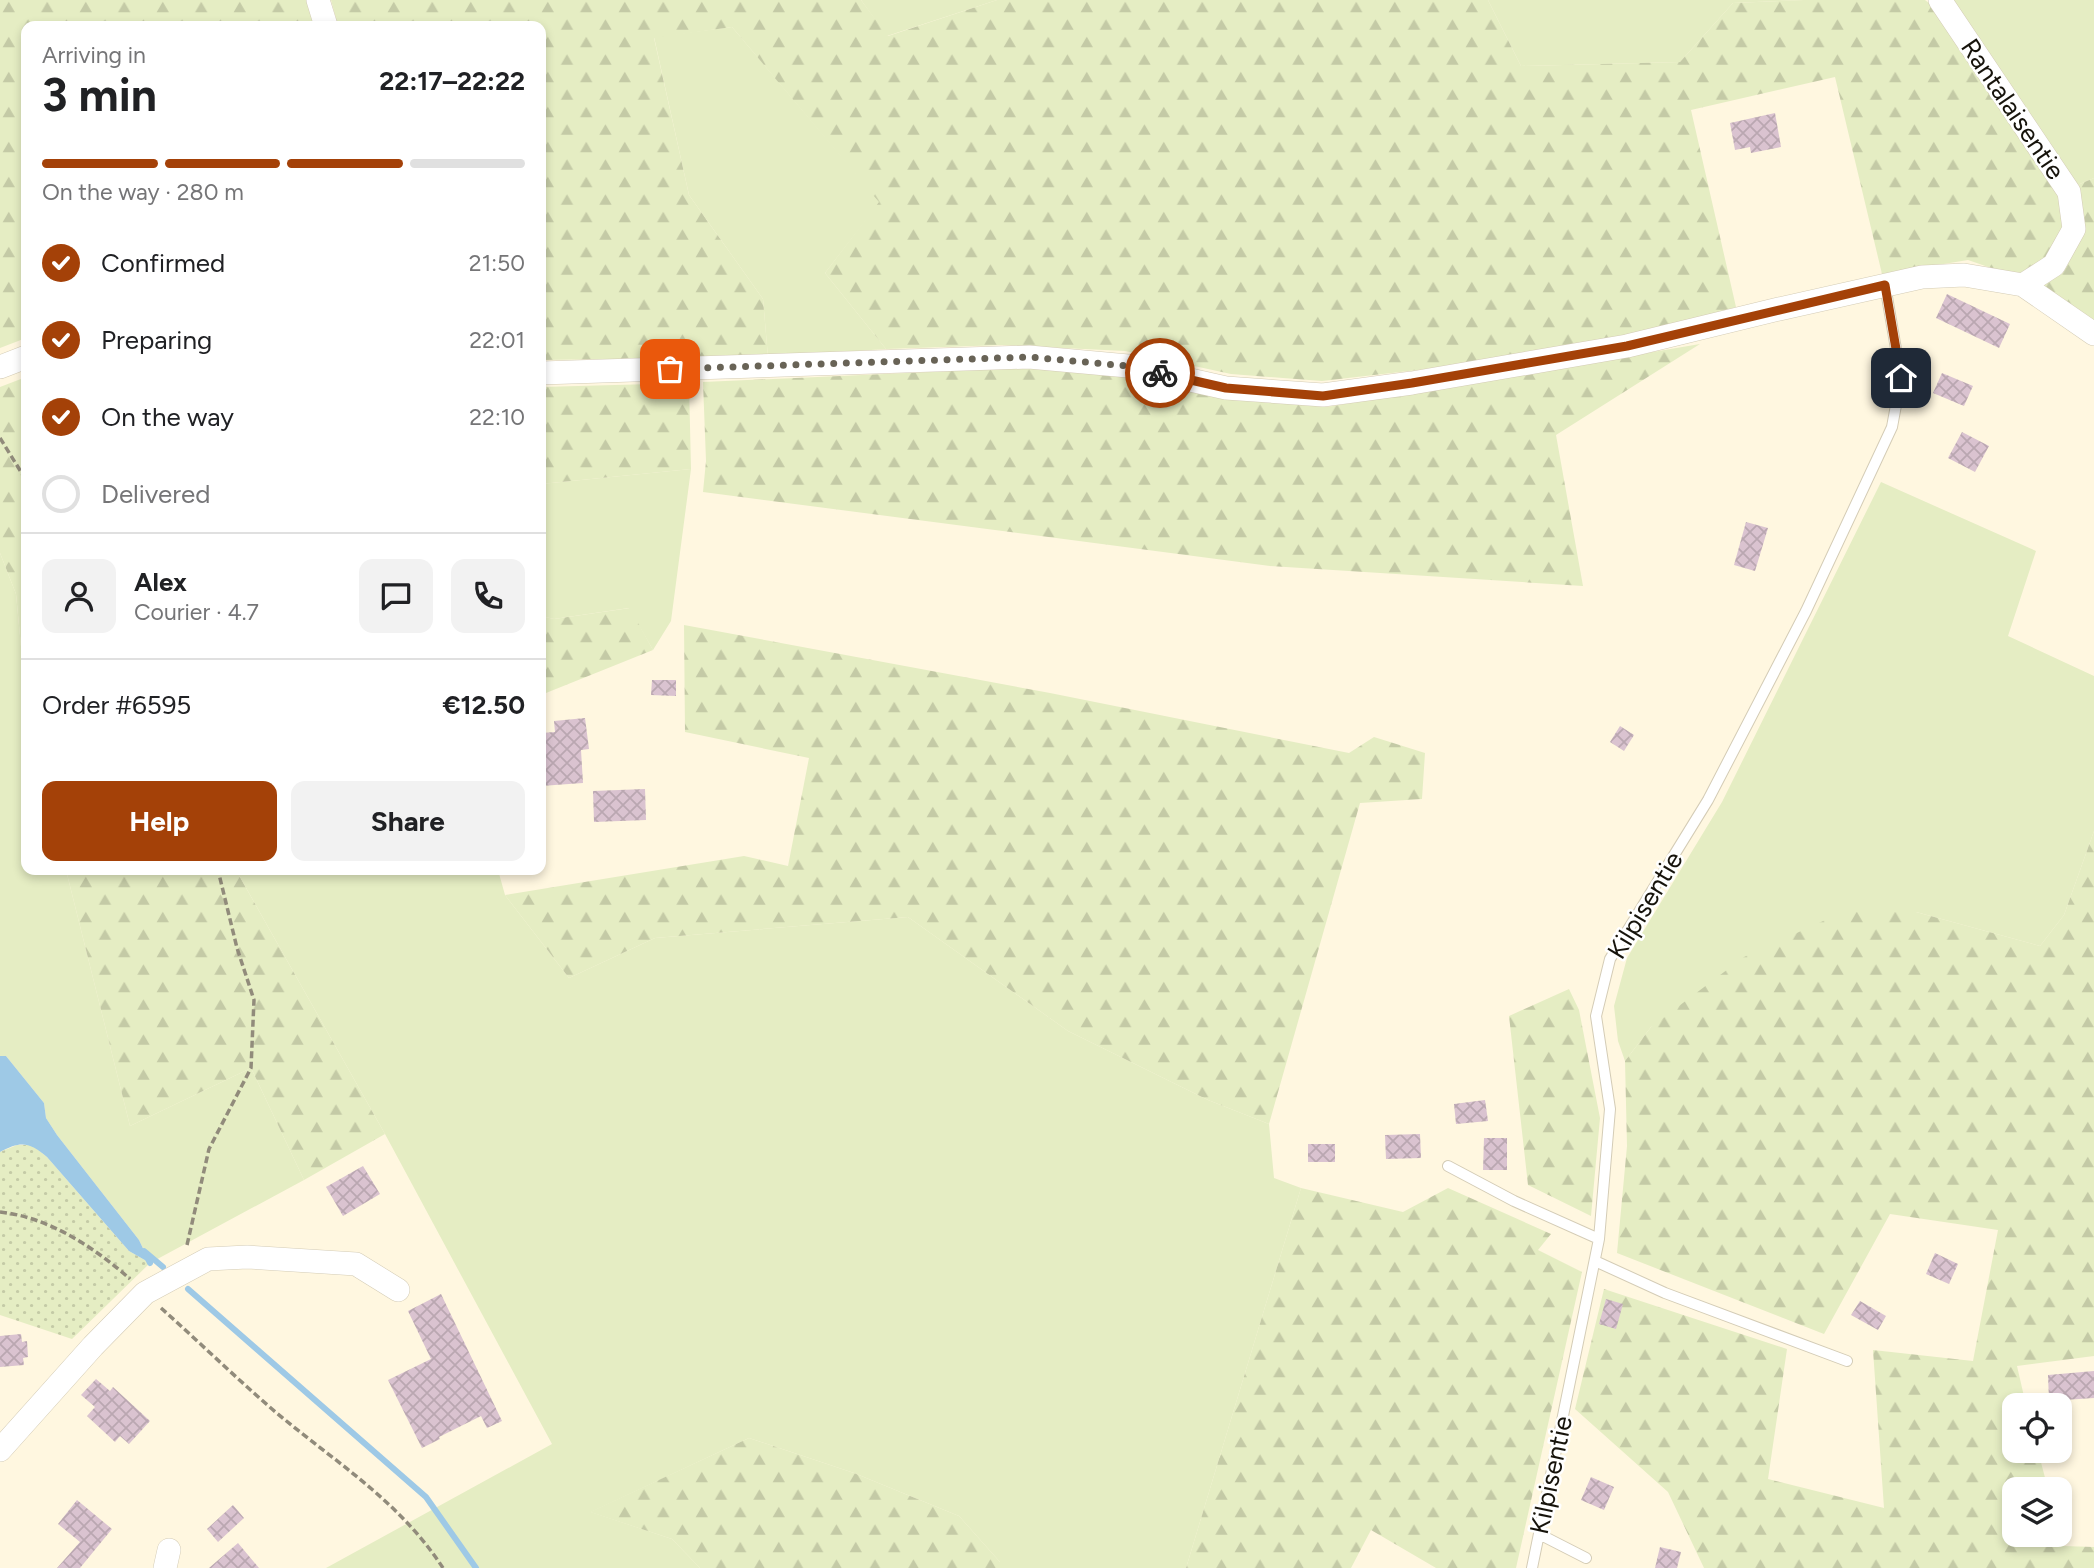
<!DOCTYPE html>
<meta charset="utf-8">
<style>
:root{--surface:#fff;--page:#f2f2f2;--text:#202124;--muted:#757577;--line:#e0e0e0;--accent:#a44108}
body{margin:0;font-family:Figtree,sans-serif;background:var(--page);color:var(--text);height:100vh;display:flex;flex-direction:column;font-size:26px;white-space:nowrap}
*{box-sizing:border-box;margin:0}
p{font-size:23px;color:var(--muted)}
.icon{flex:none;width:38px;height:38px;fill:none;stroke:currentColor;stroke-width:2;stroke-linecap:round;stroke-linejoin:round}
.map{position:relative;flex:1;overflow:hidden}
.drawer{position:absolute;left:21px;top:21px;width:525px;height:854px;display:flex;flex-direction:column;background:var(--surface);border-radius:14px;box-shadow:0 4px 10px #0003}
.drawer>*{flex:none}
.tools{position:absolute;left:2002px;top:1393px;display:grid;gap:14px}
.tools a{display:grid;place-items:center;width:70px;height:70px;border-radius:14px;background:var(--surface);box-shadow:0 4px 10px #0003;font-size:35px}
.pin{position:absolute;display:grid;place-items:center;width:60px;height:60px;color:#fff;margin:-30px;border-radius:14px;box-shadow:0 4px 10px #0006}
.courier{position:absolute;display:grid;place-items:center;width:70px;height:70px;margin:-35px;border:5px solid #a44108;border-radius:50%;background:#fff;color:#222;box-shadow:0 2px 9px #0007}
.overview em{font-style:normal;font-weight:700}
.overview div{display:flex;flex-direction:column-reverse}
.overview{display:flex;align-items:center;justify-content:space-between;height:119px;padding:0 21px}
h1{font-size:46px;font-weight:700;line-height:52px}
.bar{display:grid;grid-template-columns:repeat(4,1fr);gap:10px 7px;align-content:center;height:84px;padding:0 21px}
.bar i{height:9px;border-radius:5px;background:var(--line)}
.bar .on{background:var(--accent)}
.bar p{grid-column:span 4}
.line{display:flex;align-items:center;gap:18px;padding:0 21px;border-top:2px solid var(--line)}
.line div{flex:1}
.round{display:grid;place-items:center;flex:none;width:74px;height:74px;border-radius:14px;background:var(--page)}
ol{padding:0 21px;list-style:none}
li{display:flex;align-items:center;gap:21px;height:77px}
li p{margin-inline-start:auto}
li .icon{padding:7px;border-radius:50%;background:var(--accent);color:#fff;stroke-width:4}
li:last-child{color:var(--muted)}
li i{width:38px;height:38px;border:4px solid var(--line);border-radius:50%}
.action{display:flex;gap:14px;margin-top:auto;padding:14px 21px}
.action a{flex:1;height:80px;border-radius:14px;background:var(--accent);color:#fff;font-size:28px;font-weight:700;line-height:80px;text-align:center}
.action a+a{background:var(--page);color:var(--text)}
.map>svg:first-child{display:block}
</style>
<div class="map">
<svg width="2094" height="1568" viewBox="0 0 2094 1568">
<defs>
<pattern id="forest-firs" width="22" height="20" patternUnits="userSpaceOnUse" patternTransform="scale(1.75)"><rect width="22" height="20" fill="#e5edc3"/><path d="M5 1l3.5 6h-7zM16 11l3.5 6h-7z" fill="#c4caa6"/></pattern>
<pattern id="park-dots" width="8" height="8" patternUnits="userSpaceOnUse" patternTransform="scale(1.75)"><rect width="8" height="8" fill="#e5edc3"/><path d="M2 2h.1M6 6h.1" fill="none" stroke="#c4caa6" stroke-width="1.8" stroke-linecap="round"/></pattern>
<pattern id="building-cross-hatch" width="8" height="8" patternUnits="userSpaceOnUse" patternTransform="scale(1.75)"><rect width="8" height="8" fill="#dac3d0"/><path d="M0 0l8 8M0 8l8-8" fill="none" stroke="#baa7b1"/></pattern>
</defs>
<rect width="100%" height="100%" fill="#fff7e0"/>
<path fill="#e5edc3" d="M861,0H997L887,36Z
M1488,0H1804L1733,3L1680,62L1521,66Z
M1951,0H2094V178L2075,186Z
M732,27L880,202L825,273L886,349L768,357L763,299L689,195L654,37Z
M691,469L671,621L653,650L629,608L554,619L541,616V484Z
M1881,482L2036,551L2008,636L2094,676V831L2064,915L2040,946L1916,912L1651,1027L1625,1061L1618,1041L1614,1006L1627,958L1722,802Z
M0,553L16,594L26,699V870H66L130,1126L251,1068L304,1180L150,1263L139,1240L57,1135L46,1118L44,1103L6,1056H0Z
M236,870H498L505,895L569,978L655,938L908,917L1068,1031L1208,1100L1269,1124L1274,1178L1301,1188L1186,1568H1000V1562L959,1516L854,1473L749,1438L591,1512L672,1539L700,1568H326L552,1444L385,1134Z"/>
<path fill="url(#forest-firs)" d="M0,0H308L316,26H26V338L0,348Z
M331,0H861L888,36L997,0H1488L1521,66L1680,62L1733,3L1804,0H1925L1933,6L2061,195L2066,228L2050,260L2020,278L1968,260L1882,274L1835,77L1691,110L1736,307L1627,338L1435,368L1322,381L1231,374L1125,351L1002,345L886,349L825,273L879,202L732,27L654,38L689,195L763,299L768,357L541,360V26H338Z
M2094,178V322L2040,286L2060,268L2075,186Z
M1700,344L1556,435L1583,586L1270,566L703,492L706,461L703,382L1042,367L1131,375L1225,399L1327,407Z
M26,377V699L16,594L0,553V387Z
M689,383L691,469L541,484V387Z
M630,608L653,650L541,695V616L554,619Z
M684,625L1050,693L1349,753L1374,737L1425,753L1422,799L1360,803L1269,1124L1208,1100L1068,1031L908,917L655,938L569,978L505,895L744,856L788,866L809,758L685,732Z
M2094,831V1356L2017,1366L2026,1405H2014V1451H2038L2048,1489H2014V1535H2060L2063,1546L2094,1547V1568H1704L1668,1492L1575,1409L1604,1289L1787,1349L1768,1479L1884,1508L1873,1350L1973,1361L1998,1230L1890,1214L1824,1334L1617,1253L1627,1146L1625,1061L1651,1027L1744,957L1843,912H1916L2040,946L2064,915Z
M66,870H236L385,1134L304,1180L251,1068L130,1126Z
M1569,989L1579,1010L1600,1118L1591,1216L1528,1185L1509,1016Z
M1301,1188L1403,1212L1448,1188L1551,1234L1538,1250L1582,1272L1516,1568H1436L1371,1530L1351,1568H1186Z
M749,1438L854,1473L959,1516L1000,1562V1568H700L672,1539L590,1512Z"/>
<path fill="url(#park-dots)" d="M17,1145H32L47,1157L129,1251L150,1263L72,1339L0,1315V1152Z"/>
<path fill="#9ec9e6" d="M0,1056H6L44,1103L46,1118L57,1135L139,1240L150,1263L129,1251L47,1157C29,1142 21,1141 0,1152Z"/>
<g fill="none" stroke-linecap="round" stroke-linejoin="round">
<path stroke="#9ec9e6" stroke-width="6" d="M150,1263L144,1251L163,1267
M188,1289L426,1497L476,1568"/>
</g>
<path fill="url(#building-cross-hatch)" d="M1775,113L1781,147L1751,153L1750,147L1735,150L1730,123Z
M1947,294L2010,324L1999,348L1936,318Z
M1942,373L1973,386L1964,406L1933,393Z
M1962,432L1989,446L1975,472L1948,458Z
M1746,522L1768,528L1755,571L1734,565Z
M652,680H676V696L651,695Z
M585,718L589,749L581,750L583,783L541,786V733L555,732L554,721Z
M1620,726L1634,735L1624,751L1610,742Z
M645,789L646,820L594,822L593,791Z
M1485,1100L1488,1121L1456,1124L1454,1104Z
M1420,1134L1421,1158L1386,1159L1385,1135Z
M1484,1138H1507V1170H1483Z
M1308,1144H1335V1162H1308Z
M363,1166L380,1194L343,1216L326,1187Z
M1935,1253L1958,1264L1949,1284L1926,1274Z
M441,1294L502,1421L487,1428L481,1416L439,1437L440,1439L422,1448L388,1380L431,1359L408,1311Z
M1606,1299L1623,1304L1616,1329L1599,1324Z
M1860,1301L1886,1316L1878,1330L1851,1315Z
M21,1334L22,1342L27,1341L28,1357L23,1358L24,1365L0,1367V1336Z
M2094,1371V1398L2049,1401L2048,1375Z
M96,1379L110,1391L113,1387L150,1421L129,1444L120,1436L115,1442L87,1416L95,1407L81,1395Z
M1591,1477L1614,1487L1604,1510L1581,1500Z
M77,1500L112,1529L80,1568H57L80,1542L58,1524Z
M233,1505L244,1518L218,1542L207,1529Z
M238,1543L259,1568H209Z
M1660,1547L1681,1552L1677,1568H1655Z"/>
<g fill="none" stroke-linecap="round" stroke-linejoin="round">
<defs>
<path id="service" d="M1448,1166L1514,1201L1599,1239
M1595,1261L1665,1293L1847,1361
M1539,1534L1586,1558
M1532,1568L1599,1239L1610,1109L1596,1016L1610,959L1708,800L1806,611L1892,427L1901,378L1885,285"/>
<path id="minor" d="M318,0L326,26
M1940,0L2069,192L2074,229L2054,265L2023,285
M0,367L26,357
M541,373L1029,357L1128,366L1226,388L1323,395L1412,383L1627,346L1779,309L1922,277L1964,275L2023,285L2094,334
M0,1450L93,1346L145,1293L208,1259L247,1257L356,1264L398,1290
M165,1568L169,1550"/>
</defs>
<use href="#service" stroke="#d4ccb6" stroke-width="12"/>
<use href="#minor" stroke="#d4ccb6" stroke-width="24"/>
<path stroke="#918b7b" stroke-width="3.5" stroke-dasharray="7 3.5" stroke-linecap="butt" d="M0,438L26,480
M0,1212C48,1217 94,1247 130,1279
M187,1245L209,1149L251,1068L254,1000L237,948L218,870
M161,1308C198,1341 234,1376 272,1409C333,1461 398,1499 443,1568"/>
<use href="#service" stroke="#fff" stroke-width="10"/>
<use href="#minor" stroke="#fff" stroke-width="23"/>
</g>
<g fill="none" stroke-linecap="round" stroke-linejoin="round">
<path stroke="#686356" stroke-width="7" stroke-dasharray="0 12.6" d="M670,369L1029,357L1128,366L1160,373"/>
<path stroke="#a44108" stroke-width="9" d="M1160,373L1226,388L1323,396L1412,383L1627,346L1885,285L1901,378"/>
</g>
<g text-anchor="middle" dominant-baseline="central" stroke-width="5" stroke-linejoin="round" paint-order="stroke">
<g font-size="26" fill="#16130b" stroke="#fff">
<text transform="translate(2013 109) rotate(56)">Rantalaisentie</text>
<text transform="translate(1645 905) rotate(-59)">Kilpisentie</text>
<text transform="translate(1551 1475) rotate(-78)">Kilpisentie</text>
</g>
</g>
</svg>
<div class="tools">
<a><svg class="icon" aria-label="locate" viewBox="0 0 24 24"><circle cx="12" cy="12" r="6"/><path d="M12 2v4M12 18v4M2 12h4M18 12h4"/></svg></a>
<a><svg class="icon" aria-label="layers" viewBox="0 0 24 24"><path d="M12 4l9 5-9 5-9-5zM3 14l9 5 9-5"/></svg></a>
</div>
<div class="pin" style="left:670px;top:369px;background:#ea580c"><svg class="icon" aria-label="bag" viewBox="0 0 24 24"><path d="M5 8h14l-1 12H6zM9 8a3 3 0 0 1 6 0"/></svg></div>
<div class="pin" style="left:1901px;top:378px;background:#1f2937"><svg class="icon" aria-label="home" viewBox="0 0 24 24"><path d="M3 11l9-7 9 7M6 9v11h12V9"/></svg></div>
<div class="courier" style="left:1160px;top:373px"><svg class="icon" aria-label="bike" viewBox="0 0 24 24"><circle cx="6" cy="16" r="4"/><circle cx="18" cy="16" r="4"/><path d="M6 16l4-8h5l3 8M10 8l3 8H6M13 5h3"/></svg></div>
<section class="drawer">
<div class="overview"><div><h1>3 min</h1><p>Arriving in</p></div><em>22:17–22:22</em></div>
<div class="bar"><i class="on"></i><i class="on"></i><i class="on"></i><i></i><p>On the way · 280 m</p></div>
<ol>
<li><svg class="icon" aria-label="check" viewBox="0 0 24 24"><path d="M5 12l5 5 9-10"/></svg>Confirmed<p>21:50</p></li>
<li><svg class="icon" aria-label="check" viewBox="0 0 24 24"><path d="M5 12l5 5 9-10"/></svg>Preparing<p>22:01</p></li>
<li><svg class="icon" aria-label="check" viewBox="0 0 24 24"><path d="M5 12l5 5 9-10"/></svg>On the way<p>22:10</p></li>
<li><i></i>Delivered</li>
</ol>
<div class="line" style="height:126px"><a class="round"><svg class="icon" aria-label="person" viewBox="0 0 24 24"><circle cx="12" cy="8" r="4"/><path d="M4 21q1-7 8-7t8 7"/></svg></a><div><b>Alex</b><p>Courier · 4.7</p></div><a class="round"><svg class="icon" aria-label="chat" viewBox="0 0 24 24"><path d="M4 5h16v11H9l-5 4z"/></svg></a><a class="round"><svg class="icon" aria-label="phone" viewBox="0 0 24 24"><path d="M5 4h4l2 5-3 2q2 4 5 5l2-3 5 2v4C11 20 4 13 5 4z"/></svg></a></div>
<div class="line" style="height:91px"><div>Order #6595</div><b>€12.50</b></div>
<div class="action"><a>Help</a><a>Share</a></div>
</section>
</div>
